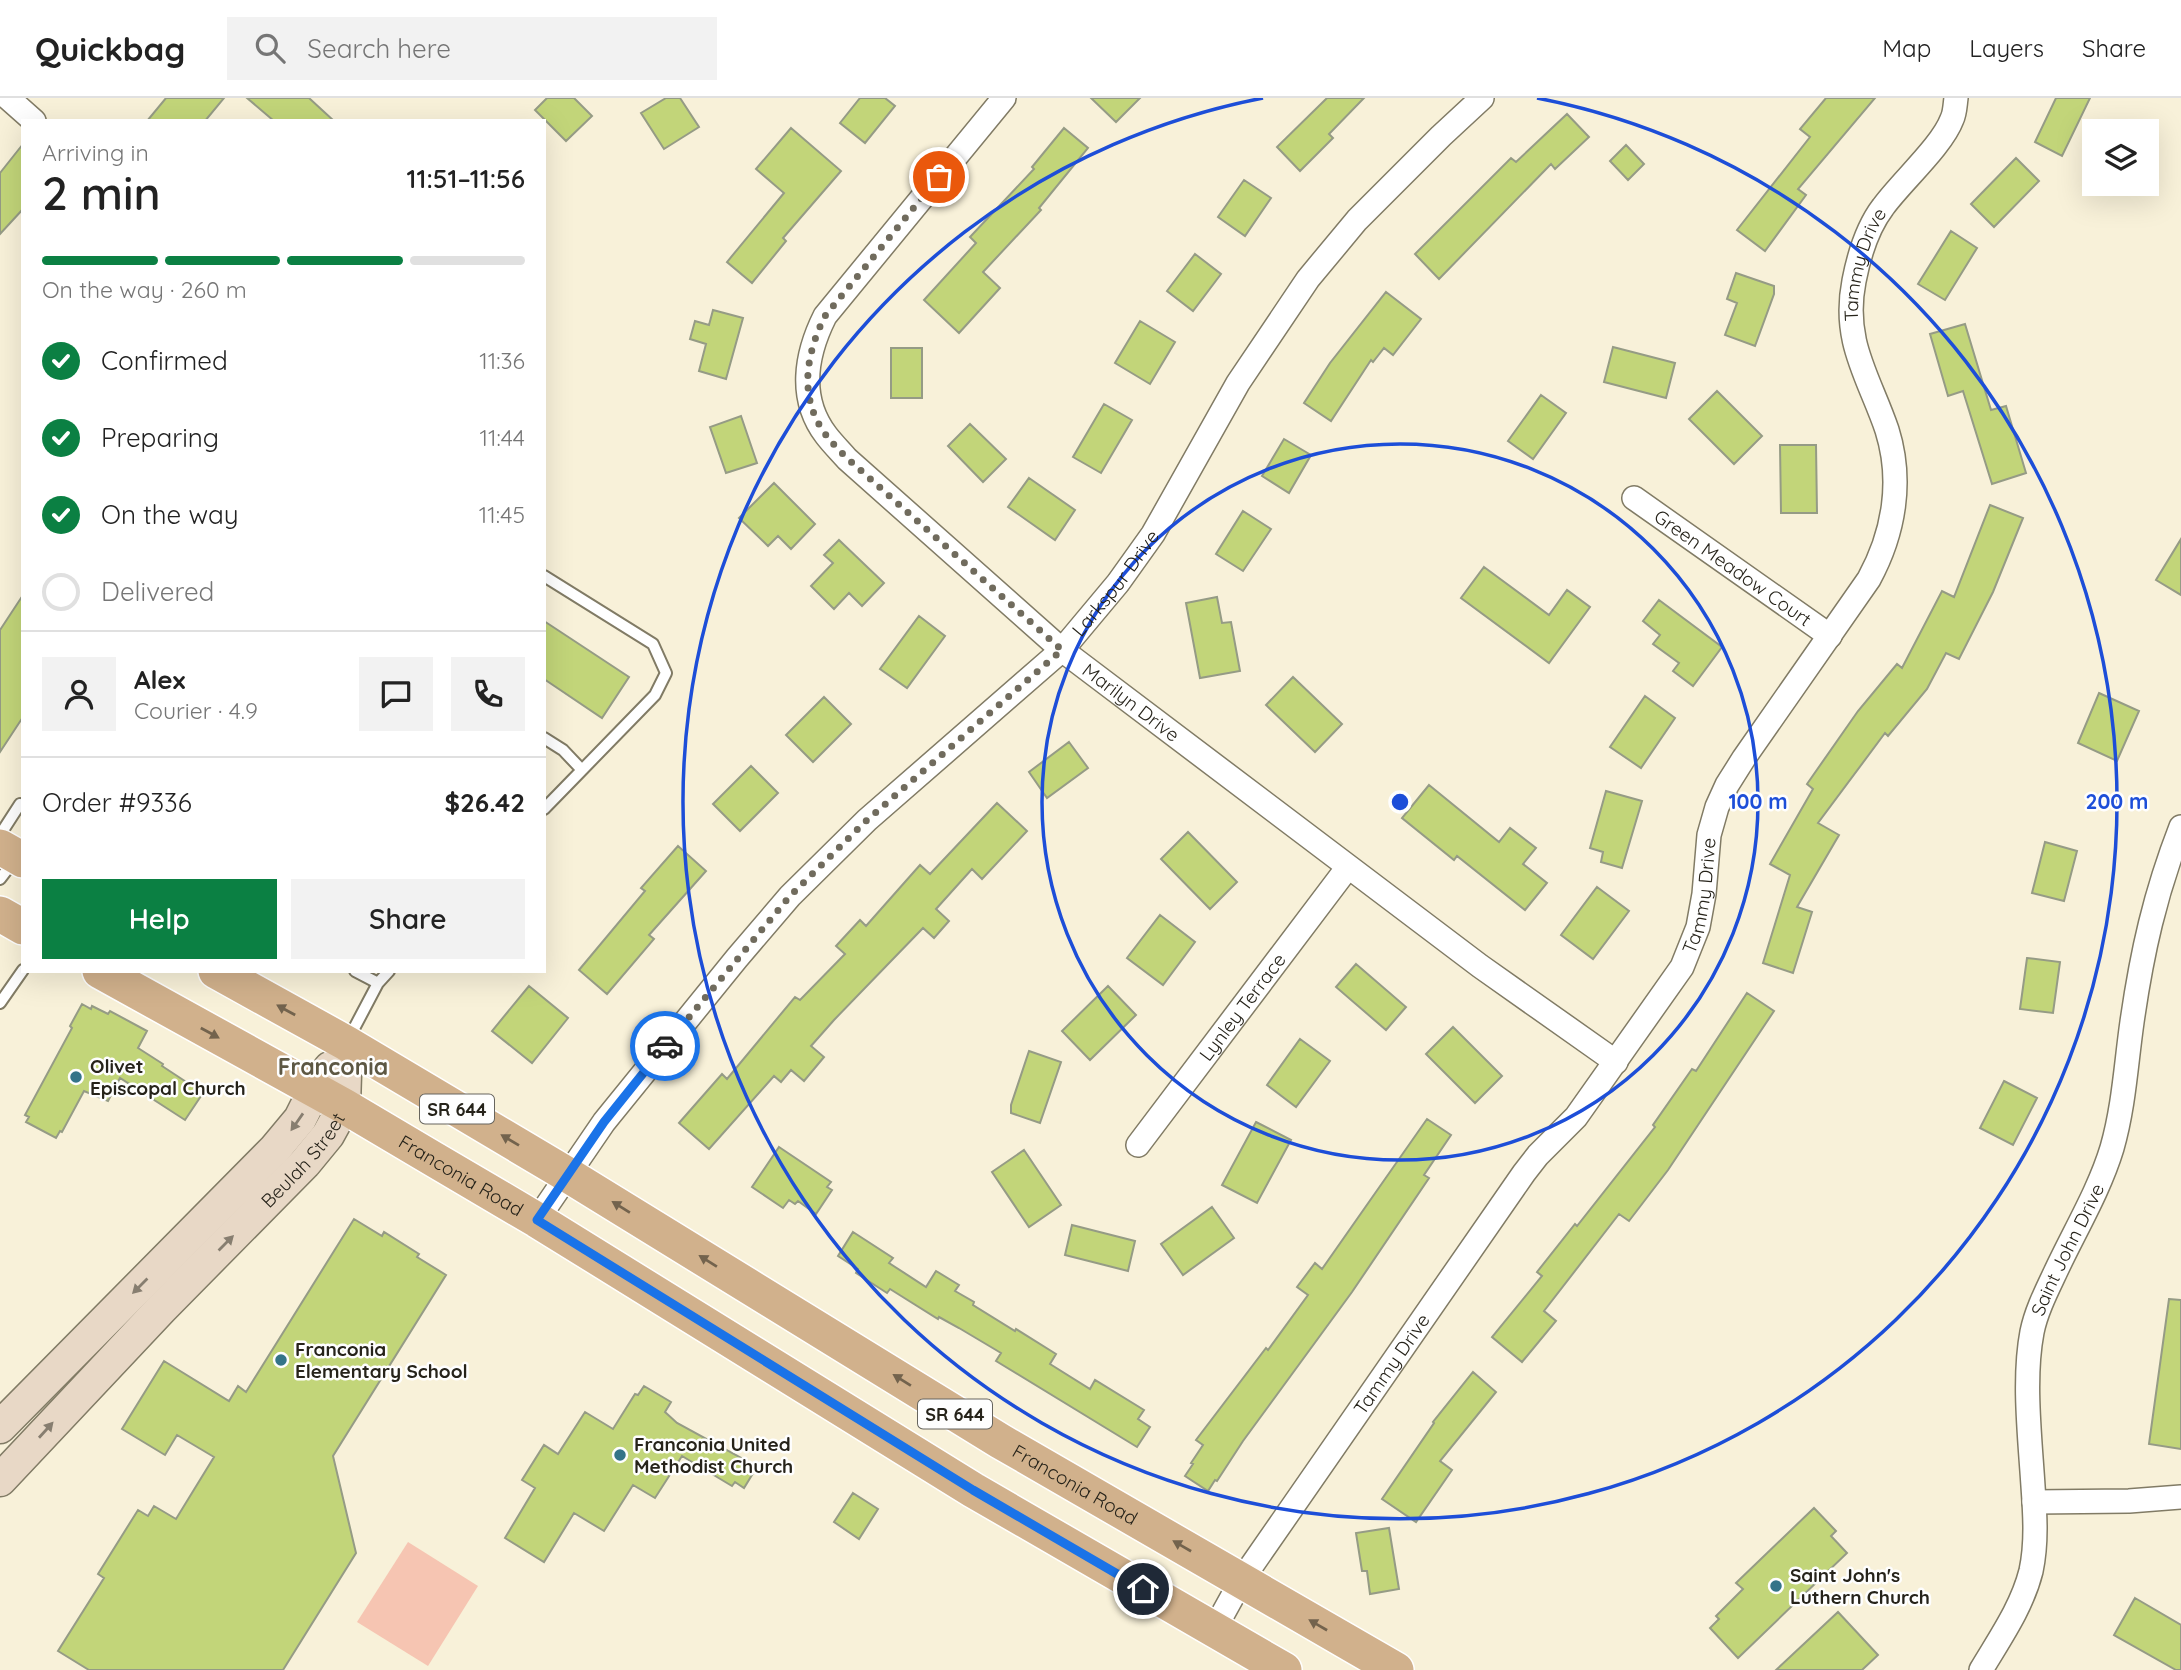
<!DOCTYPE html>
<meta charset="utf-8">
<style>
:root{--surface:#fff;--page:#f2f2f2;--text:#222;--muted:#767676;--line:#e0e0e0;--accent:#0b8043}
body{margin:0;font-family:Quicksand,sans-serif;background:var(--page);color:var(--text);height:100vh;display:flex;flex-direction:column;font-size:26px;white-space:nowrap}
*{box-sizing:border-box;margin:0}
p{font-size:23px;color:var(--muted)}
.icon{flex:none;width:38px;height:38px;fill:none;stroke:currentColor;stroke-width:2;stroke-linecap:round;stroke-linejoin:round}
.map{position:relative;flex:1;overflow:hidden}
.sheet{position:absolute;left:21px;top:21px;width:525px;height:854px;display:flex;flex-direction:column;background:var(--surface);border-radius:0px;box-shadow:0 7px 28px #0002}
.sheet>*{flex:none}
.tools{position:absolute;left:2082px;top:21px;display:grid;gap:14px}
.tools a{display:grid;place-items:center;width:77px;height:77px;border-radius:0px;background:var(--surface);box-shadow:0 7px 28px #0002;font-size:35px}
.pin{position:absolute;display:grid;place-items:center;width:60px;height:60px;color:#fff;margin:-30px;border:4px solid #fff;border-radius:50%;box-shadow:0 2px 7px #0007}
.courier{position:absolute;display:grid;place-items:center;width:70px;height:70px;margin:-35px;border:5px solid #1a73e8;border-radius:50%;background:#fff;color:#222;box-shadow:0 2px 9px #0007}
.headline em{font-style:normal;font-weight:600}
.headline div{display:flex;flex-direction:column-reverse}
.headline{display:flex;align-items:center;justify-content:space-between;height:119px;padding:0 21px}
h1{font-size:46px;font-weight:600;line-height:52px}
.bar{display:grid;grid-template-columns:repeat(4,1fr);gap:10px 7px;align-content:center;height:84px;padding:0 21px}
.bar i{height:9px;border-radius:5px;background:var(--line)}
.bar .on{background:var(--accent)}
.bar p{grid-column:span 4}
.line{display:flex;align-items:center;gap:18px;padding:0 21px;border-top:2px solid var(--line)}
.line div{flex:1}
.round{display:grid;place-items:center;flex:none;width:74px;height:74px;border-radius:0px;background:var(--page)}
ol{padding:0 21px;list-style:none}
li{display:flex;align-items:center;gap:21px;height:77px}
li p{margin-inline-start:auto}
li .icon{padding:7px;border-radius:50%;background:var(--accent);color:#fff;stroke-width:4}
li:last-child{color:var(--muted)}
li i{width:38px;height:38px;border:4px solid var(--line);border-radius:50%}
.primary-button{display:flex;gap:14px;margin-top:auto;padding:14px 21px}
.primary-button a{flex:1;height:80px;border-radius:0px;background:var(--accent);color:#fff;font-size:28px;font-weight:600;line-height:80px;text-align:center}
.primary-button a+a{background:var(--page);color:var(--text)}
header{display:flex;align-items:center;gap:42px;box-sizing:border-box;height:98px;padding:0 35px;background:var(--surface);border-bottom:2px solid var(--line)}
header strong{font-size:33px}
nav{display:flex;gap:38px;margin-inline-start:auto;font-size:24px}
.search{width:490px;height:63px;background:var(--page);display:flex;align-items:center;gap:18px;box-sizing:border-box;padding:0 24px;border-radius:0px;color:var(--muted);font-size:26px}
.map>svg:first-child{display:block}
</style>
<header>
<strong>Quickbag</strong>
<div class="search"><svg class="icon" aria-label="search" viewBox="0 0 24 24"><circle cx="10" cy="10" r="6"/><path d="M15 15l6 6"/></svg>Search here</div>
<nav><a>Map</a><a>Layers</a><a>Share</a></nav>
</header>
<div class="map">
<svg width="2181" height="1572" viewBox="0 0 2181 1572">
<rect width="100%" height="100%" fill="#f8f1d9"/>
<path fill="#f6c5b2" d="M408,1444L478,1488L428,1568L357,1524Z"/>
<path fill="#c2d579" stroke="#959b85" stroke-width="2" d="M166,0H224L205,23H147Z
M247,0H309L334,23H274Z
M547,0H574L592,18L566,43L535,12Z
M666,0H680L699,29L664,51L641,15Z
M860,0H885L895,8L865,45L840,25Z
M1091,0H1140L1116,24Z
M1327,0H1364L1329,36L1333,40L1300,73L1277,49Z
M1826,0H1875L1798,91L1806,97L1765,153L1737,132L1810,39L1800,31Z
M2056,0H2090L2062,58L2035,44Z
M1567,16L1589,39L1555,71L1551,66L1439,181L1415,156L1511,60L1516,64Z
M791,30L841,73L783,140L786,143L752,185L727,164L784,95L756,71Z
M1064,30L1088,50L1039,110L1041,112L983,174L1000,190L959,235L924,202L976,145L970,139L1034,71L1032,69Z
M23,46V111L0,136V75Z
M1626,47L1644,66L1628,82L1610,63Z
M2016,60L2039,83L1994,129L1971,106Z
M1244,82L1271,100L1245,138L1218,119Z
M1951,133L1977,150L1945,202L1918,186Z
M1195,156L1221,176L1193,213L1167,193Z
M1736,175L1774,188V196L1755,248L1725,237L1737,205L1727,201Z
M1386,194L1421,221L1393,257L1384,250L1373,264L1371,262L1331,323L1304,305L1330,265Z
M713,212L743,220L726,281L699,273L706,246L690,241L695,223L709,227Z
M1140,223L1175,244L1150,286L1115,265Z
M1965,226L1991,312L2006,308L2026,375L1992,386L1963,293L1948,298L1930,236Z
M1613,249L1675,265L1666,300L1604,284Z
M891,250H922V300H891Z
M1717,293L1762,338L1734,366L1689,321Z
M1541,297L1566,315L1533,361L1508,343Z
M1104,306L1132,322L1101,375L1073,359Z
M741,318L757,365L726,375L710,329Z
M970,326L1006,361L983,384L948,348Z
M1284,341L1311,357L1289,395L1262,378Z
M1780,347H1816L1817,415H1781Z
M1029,380L1075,412L1055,442L1008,409Z
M774,385L815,426L791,451L778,438L768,448L739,420Z
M1990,407L2023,420L1993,494L1959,561L1946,555L1927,591L1888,638L1885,635L1818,725L1839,737L1797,809L1812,814L1793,875L1763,865L1790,777L1770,766L1813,691L1807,686L1858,613L1897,566L1902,570L1942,493L1954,499Z
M1243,413L1271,431L1243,473L1216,456Z
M2181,441V497L2156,482Z
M839,442L884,485L862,508L849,495L834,511L811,488L833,465L824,457Z
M1484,469L1549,517L1567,492L1590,509L1549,565L1461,500Z
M23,497V619L0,654V532Z
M1217,499L1222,525L1231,524L1240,573L1200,580L1186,505Z
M1659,502L1722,549L1693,588L1673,573L1679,565L1653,546L1660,537L1643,523Z
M919,518L945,538L907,590L880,571Z
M544,523L629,579L602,620L544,581Z
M1293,579L1342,626L1315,654L1266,607Z
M2099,595L2139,613L2117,663L2078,645Z
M1645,598L1675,620L1641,670L1610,649Z
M824,599L851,626L813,664L786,637Z
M1069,644L1088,670L1047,700L1029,674Z
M751,668L778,695L740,733L713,706Z
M1429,687L1499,744L1510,730L1536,750L1523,766L1547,785L1525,812L1457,758L1454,762L1402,720Z
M1606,693L1642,703L1622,770L1601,764L1603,754L1590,750Z
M997,705L1027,733L982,781L972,771L936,811L949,823L934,840L923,830L834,922L811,948L824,959L804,983L791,972L781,984L774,978L709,1051L679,1025L722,976L727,981L795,899L800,902L845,856L836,848L860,822L866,828L920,767L930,776Z
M1188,734L1237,784L1210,811L1161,761Z
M2045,744L2077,753L2064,803L2032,795Z
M678,748L706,773L649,837L654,841L607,896L579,872L645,793L641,790Z
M1597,789L1629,813L1593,861L1561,837Z
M1160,817L1195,844L1163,887L1127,860Z
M2027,860L2060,864L2053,915L2020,911Z
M1356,866L1406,909L1386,932L1336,889Z
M529,888L568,920L532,965L492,933Z
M1108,888L1136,917L1090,962L1062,933Z
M1747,895L1774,913L1668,1072L1629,1123L1619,1116L1544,1213L1556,1223L1522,1264L1492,1239L1542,1178L1537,1174L1575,1126L1577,1128L1655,1029L1653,1027L1692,971L1696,973Z
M82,906L91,911L92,908L108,916L110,913L147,933L138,950L163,966L162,968L203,995L185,1022L120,980L108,1003L84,993L62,1034L60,1033L56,1040L26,1024L29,1019L25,1017L72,930L70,928Z
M1453,929L1502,978L1475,1005L1426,956Z
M1300,941L1330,963L1296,1009L1267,987Z
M1029,953L1061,964L1040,1025L1011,1015V1007Z
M2004,983L2037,1000L2013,1047L1980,1030Z
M1427,1021L1451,1037L1424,1077L1429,1080L1352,1194L1243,1343L1217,1383L1215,1382L1208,1393L1185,1378L1193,1366L1191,1365L1203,1347L1196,1342L1266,1250L1268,1252L1308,1197L1297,1189L1315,1165L1322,1171Z
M1256,1024L1291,1042L1257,1105L1222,1087Z
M779,1049L831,1084L827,1089L832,1092L816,1116L798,1103L795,1106L789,1102L783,1110L752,1089Z
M1024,1052L1061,1107L1029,1129L992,1074Z
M1212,1109L1234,1140L1183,1177L1161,1146Z
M354,1121L382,1138L384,1134L419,1156L417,1159L446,1177L333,1358L356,1455L283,1572H89L58,1553L104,1480L98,1476L138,1412L148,1418L154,1408L176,1421L214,1359L177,1337L165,1357L122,1331L164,1263L229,1303L238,1288L246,1294Z
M1072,1127L1135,1143L1128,1173L1065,1157Z
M853,1134L893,1160L889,1165L926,1189L936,1173L959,1187L955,1193L974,1204L973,1207L1015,1233L1016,1231L1056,1256L1050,1266L1090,1291L1095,1282L1144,1312L1138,1321L1150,1329L1137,1349L996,1263L1001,1255L959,1230L939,1219L938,1221L890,1191L887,1195L856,1175L858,1171L838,1158Z
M2169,1201L2181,1202V1351L2149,1346Z
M1473,1274L1496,1294L1440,1363L1452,1372L1416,1424L1382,1401L1434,1325L1433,1324Z
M644,1288L671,1304L665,1314L677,1325L747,1363L745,1366L755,1372L744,1390L735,1384L732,1388L682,1358L655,1400L633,1387L604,1433L574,1415L544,1464L505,1440L535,1390L522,1382L544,1347L558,1356L585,1314L613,1331L635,1296L638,1297Z
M853,1395L878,1411L859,1441L834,1424Z
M1814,1410L1836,1433L1831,1438L1847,1455L1738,1560L1710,1530L1719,1521L1716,1518L1743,1491L1736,1485Z
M1389,1430L1399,1491L1370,1496L1367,1473H1362L1356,1435Z
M2135,1500L2181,1527V1572H2176L2114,1537Z
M1838,1514L1878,1557L1862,1572H1776Z"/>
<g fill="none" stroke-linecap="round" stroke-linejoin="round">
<defs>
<path id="service" d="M544,478L653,546L666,575L655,597L582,672
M544,640L563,652L582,672L544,711
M0,737L20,706
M0,781L13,764
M355,873L378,885
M0,905L23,872
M349,940L378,885L389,873"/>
<g id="minor">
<path d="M8,0L34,23"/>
<path id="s1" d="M1004,0L825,218C806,256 798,300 826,337C832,345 840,353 847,361L1062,552L1480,868L1616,964"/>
<path id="s2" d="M1634,400L1830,538"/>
<path id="s3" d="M1138,1047L1348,769"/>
<path id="s4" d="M537,1122L604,1024L737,860L790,798L867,722L1062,552L1118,485L1153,436L1238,285L1308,181L1357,122L1441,38L1482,0"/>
<path d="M2034,1404L2129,1403L2181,1399"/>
<path id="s5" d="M1214,1532L1241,1483L1524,1075L1538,1057L1576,1019L1682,869L1698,829L1704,796L1709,737L1717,709L1727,687L1744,660L1869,481C1894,435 1903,383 1887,332C1869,279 1842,244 1854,183C1859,157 1867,130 1883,109C1901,84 1942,48 1952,21C1955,15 1955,7 1956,0"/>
<path id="s6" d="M1981,1572C2000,1540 2022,1509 2031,1473C2037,1445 2035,1416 2033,1388C2030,1340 2023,1281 2032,1234C2036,1214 2046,1194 2055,1175C2074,1134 2099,1093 2112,1050C2124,1008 2126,966 2132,924C2142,854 2155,796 2181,729"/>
</g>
<g id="secondary">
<path d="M0,1329L275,1051L300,1021L314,993L330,970"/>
<path id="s7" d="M0,1382L161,1211L305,1065L328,1037L344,1008L346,945"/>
</g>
<g id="primary">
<path d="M0,749L23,762"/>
<path d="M0,816L23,829"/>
<path id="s8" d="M100,873L344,1008L430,1059L537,1122L973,1392L1284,1572"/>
<path id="s9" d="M216,873L346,945L568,1077L1000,1343L1396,1572"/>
</g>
</defs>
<use href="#service" stroke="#817b65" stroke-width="14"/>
<use href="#minor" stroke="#817b65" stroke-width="26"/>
<use href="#secondary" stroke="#817b65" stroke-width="35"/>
<use href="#primary" stroke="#fff" stroke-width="38"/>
<use href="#service" stroke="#fff" stroke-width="10"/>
<use href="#minor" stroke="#fff" stroke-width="23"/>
<use href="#secondary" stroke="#e8d8c6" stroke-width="32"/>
<use href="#primary" stroke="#d1b18c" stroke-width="35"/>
</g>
<defs><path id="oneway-solid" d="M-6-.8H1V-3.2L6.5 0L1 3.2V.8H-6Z" transform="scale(1.75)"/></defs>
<g fill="#73634d">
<use href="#oneway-solid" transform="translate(286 912) rotate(-151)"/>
<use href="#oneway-solid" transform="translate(210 935) rotate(29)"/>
<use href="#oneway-solid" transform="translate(510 1042) rotate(-149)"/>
<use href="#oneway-solid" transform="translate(621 1109) rotate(-148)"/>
<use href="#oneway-solid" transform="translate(708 1163) rotate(-148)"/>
<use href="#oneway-solid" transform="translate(902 1282) rotate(-148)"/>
<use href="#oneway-solid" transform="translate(1182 1448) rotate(-150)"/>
<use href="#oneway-solid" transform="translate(1318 1527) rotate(-150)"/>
</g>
<g fill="#877e70">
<use href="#oneway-solid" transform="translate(297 1024) rotate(125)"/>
<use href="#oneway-solid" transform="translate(226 1145) rotate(-45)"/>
<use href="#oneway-solid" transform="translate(140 1188) rotate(135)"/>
<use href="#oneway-solid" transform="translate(46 1332) rotate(-48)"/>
</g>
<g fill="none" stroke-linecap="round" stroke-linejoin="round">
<path stroke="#706b5d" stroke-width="7" stroke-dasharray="0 12.6" d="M665,948L790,798L867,722L1062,552L848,361C840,353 832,345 826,337C798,300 806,256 825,218L939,79"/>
<path stroke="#1a73e8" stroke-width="9" d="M665,948L604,1024L537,1122L973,1392L1143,1491"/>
</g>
<g fill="none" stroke="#1d4ed8" stroke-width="3.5">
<circle cx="1400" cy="704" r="358"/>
<path d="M1537 0A717 717 0 1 1 1263 0"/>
</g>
<g fill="#347488" stroke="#fefefe" stroke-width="2.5">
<circle cx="76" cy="979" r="7"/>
<circle cx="281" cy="1262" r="7"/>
<circle cx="620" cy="1357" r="7"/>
<circle cx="1776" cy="1488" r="7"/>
</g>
<g text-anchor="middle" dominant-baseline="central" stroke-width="5" stroke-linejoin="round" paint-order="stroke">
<g fill="#fefefe" stroke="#67655e" stroke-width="2">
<rect x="420" y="996.5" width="74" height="29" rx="5"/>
<rect x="918" y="1301.5" width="74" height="29" rx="5"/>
</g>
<g font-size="18" font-weight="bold" fill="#26231a">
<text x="457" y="1011">SR 644</text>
<text x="955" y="1316">SR 644</text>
</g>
<g font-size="19" fill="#26231a" stroke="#fefefe">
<text stroke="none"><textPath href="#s5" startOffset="1580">Tammy Drive</textPath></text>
<text stroke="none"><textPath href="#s2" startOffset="121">Green Meadow Court</textPath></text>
<text stroke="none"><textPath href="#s4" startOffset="864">Larkspur Drive</textPath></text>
<text stroke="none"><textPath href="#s1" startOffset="814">Marilyn Drive</textPath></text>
<text stroke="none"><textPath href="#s5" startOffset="887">Tammy Drive</textPath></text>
<text stroke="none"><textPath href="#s3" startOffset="173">Lynley Terrace</textPath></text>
<text stroke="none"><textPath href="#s7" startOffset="441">Beulah Street</textPath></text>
<text stroke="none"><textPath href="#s8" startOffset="415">Franconia Road</textPath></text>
<text stroke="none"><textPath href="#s6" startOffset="441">Saint John Drive</textPath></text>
<text stroke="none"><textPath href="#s5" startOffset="320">Tammy Drive</textPath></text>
<text stroke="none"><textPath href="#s9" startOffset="1001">Franconia Road</textPath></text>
</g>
<g font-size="19" font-weight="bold" fill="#26231a" stroke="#fefefe" text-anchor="start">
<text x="90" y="968">Olivet<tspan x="90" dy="22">Episcopal Church</tspan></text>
<text x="295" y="1251">Franconia<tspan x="295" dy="22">Elementary School</tspan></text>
<text x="634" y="1346">Franconia United<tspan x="634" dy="22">Methodist Church</tspan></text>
<text x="1790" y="1477">Saint John's<tspan x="1790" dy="22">Luthern Church</tspan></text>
</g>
<g font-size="23" font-weight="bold" fill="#5d5743" stroke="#fefefe">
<text x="333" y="968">Franconia</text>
</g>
</g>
<circle cx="1400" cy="704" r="10" fill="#1d4ed8" stroke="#fefefe" stroke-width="3.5"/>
<g font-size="21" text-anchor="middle" font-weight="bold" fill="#1d4ed8" stroke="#fefefe" stroke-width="5" stroke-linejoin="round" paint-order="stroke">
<text x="1758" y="711">100 m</text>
<text x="2117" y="711">200 m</text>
</g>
</svg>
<div class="tools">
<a><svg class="icon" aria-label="layers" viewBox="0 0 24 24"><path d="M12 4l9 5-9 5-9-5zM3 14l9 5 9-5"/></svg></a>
</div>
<div class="pin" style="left:939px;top:79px;background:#ea580c"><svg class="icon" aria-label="bag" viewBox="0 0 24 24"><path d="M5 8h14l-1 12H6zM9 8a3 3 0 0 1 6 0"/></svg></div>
<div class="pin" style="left:1143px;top:1491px;background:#1f2937"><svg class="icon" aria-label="home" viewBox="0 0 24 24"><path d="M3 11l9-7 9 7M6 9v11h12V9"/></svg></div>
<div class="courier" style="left:665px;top:948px"><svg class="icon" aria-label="car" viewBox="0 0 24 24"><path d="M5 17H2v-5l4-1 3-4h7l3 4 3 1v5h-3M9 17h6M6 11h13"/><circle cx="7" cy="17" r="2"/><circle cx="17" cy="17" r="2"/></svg></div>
<section class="sheet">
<div class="headline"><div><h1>2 min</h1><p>Arriving in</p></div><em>11:51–11:56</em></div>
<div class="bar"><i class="on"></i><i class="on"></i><i class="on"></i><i></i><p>On the way · 260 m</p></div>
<ol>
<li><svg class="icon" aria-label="check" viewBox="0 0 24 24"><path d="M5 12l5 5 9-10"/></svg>Confirmed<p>11:36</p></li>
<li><svg class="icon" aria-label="check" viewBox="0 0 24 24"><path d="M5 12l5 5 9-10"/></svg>Preparing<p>11:44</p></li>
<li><svg class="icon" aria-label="check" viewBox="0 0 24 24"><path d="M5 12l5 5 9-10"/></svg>On the way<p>11:45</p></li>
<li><i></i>Delivered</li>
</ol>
<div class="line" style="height:126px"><a class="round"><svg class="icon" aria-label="person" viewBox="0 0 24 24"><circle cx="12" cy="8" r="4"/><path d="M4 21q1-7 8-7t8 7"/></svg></a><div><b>Alex</b><p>Courier · 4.9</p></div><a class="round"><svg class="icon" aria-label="chat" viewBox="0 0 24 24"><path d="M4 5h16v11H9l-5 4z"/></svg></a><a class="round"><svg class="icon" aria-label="phone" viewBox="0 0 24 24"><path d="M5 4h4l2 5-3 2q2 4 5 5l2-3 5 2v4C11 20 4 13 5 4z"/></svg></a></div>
<div class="line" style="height:91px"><div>Order #9336</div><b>$26.42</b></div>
<div class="primary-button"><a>Help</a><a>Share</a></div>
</section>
</div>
